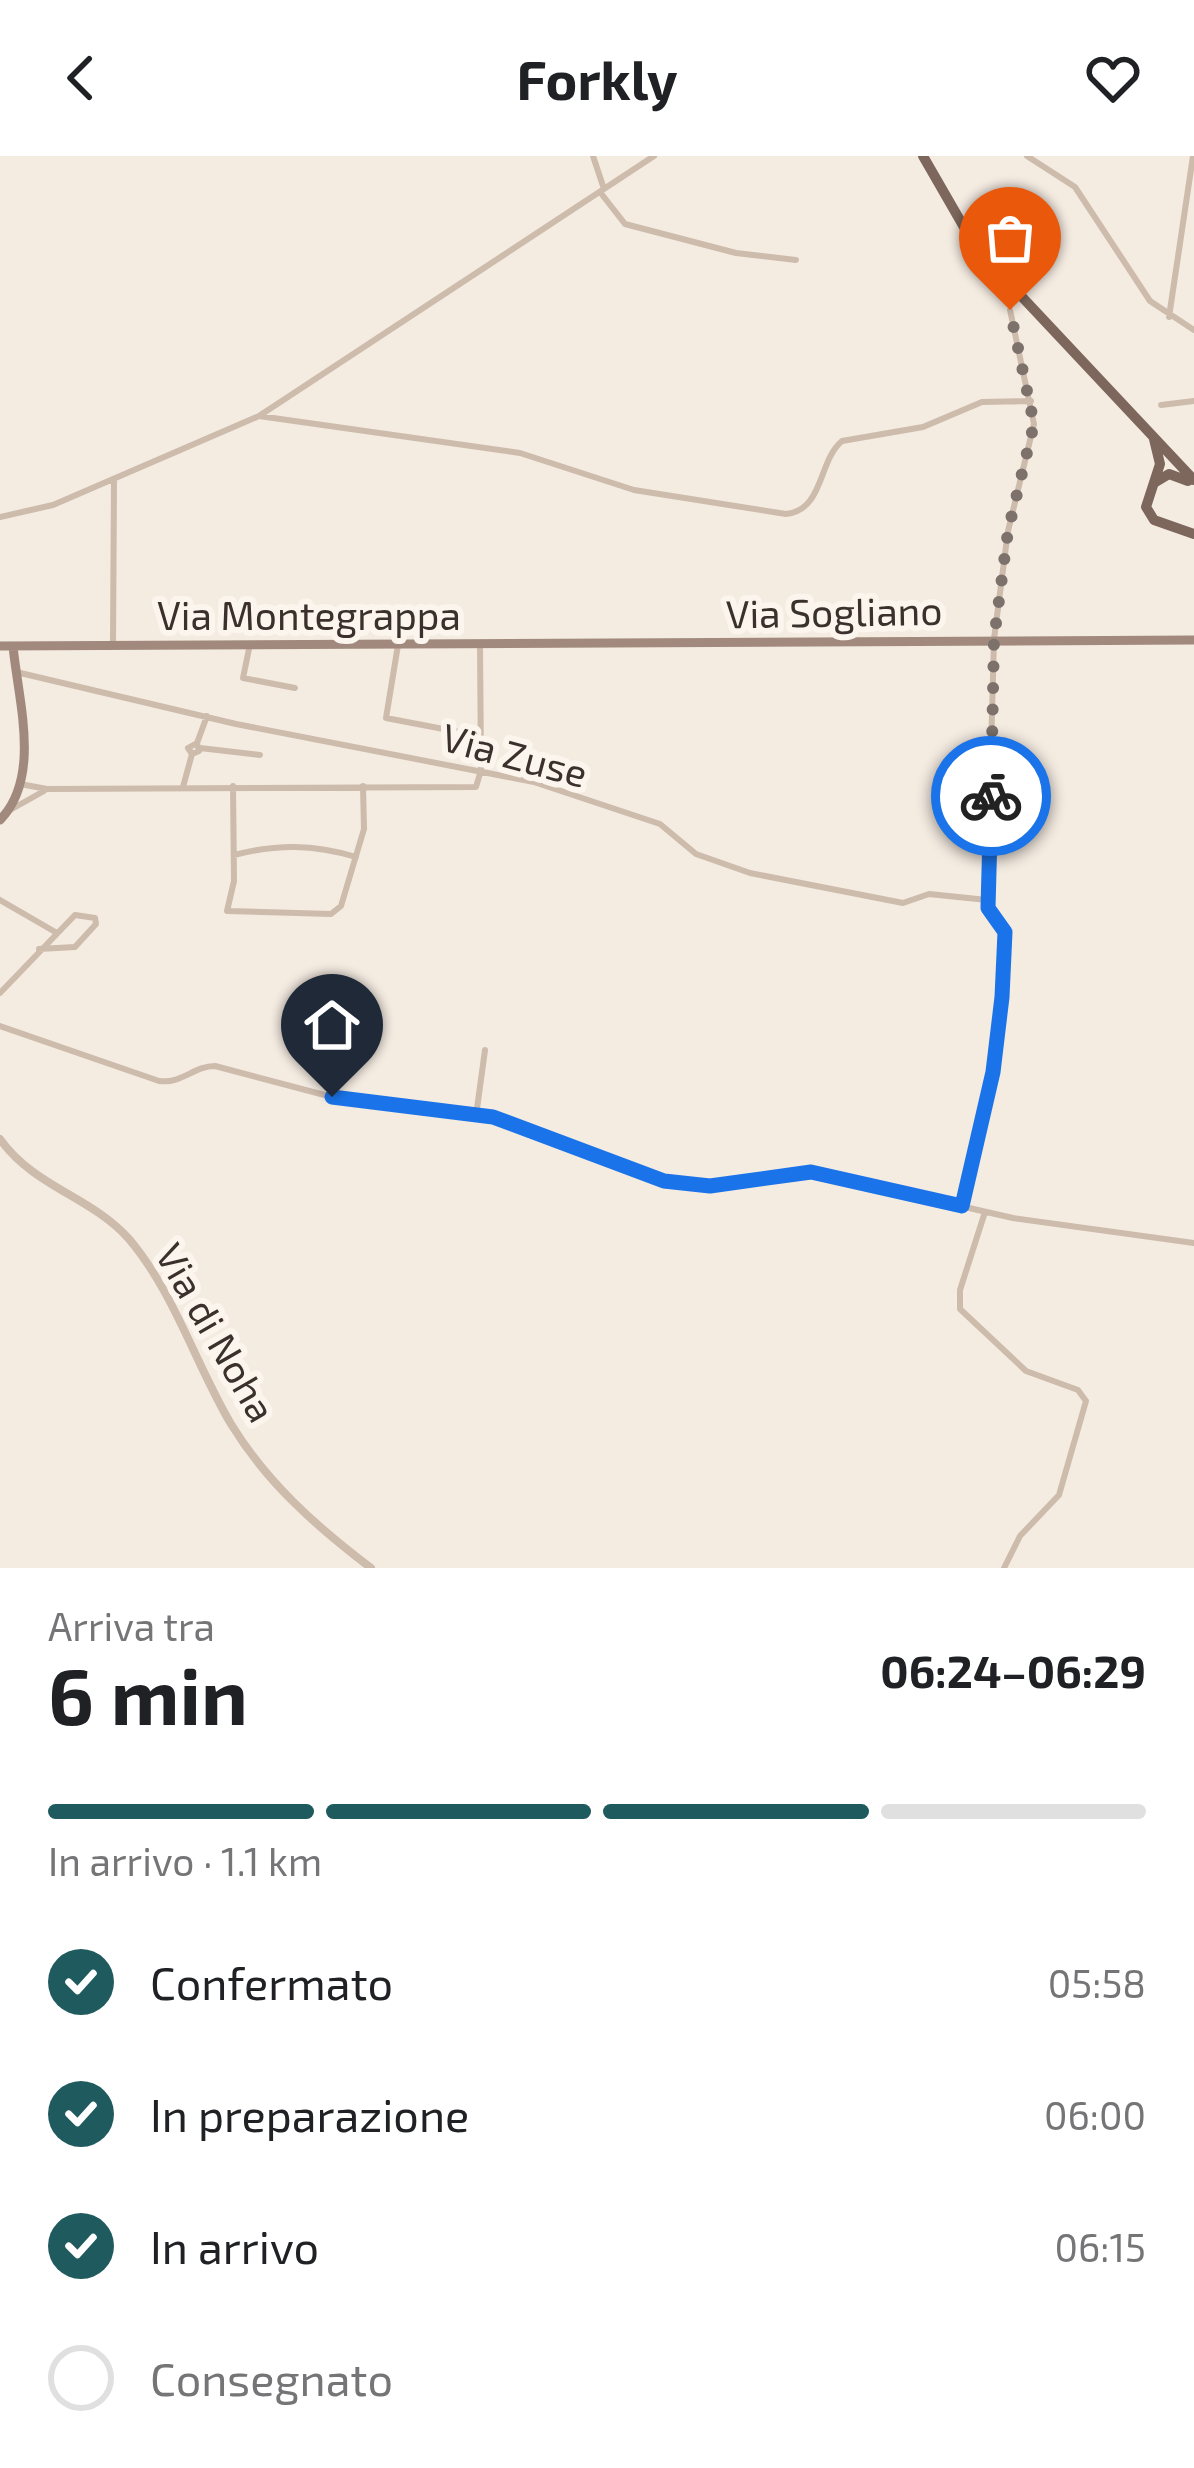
<!DOCTYPE html>
<html lang="it">
<meta charset="utf-8">
<style>
:root{--surface:#fff;--page:#f2f2f2;--text:#202124;--muted:#757577;--line:#e0e0e0;--accent:#1f5a5e}
body{margin:0;font-family:"Exo 2",sans-serif;background:var(--page);color:var(--text);height:100vh;display:flex;flex-direction:column;font-size:45px;white-space:nowrap}
*{box-sizing:border-box;margin:0}
p{font-size:39px;color:var(--muted)}
.icon{flex:none;width:66px;height:66px;fill:none;stroke:currentColor;stroke-width:2;stroke-linecap:round;stroke-linejoin:round}
.map{position:relative;height:1412px;overflow:hidden}
.drawer{display:flex;flex-direction:column;background:var(--surface);flex:1}
.drawer>*{flex:none}
.pin{position:absolute;display:grid;place-items:center;width:102px;height:102px;color:#fff;margin:-123px -51px;border-radius:50% 50% 50% 0;rotate:-45deg;box-shadow:0 0 12px #0007}
.pin .icon{rotate:45deg}
.courier{position:absolute;display:grid;place-items:center;width:120px;height:120px;margin:-60px;border:9px solid #1a73e8;border-radius:50%;background:#fff;color:#222;box-shadow:0 3px 15px #0007}
.headline em{font-style:normal;font-weight:700}
.headline div{display:flex;flex-direction:column-reverse}
.headline{display:flex;align-items:center;justify-content:space-between;height:204px;padding:0 48px}
h1{font-size:78px;font-weight:700;line-height:90px}
.bar{display:grid;grid-template-columns:repeat(4,1fr);gap:18px 12px;align-content:center;height:144px;padding:0 48px}
.bar i{height:15px;border-radius:9px;background:var(--line)}
.bar .current{background:var(--accent)}
.bar p{grid-column:span 4}
ol{padding:0 48px;list-style:none}
li{display:flex;align-items:center;gap:36px;height:132px}
li p{margin-inline-start:auto}
li .icon{padding:12px;border-radius:50%;background:var(--accent);color:#fff;stroke-width:4}
li:last-child{color:var(--muted)}
li i{width:66px;height:66px;border:6px solid var(--line);border-radius:50%}
header{display:flex;justify-content:space-between;align-items:center;height:156px;padding:0 48px;background:var(--surface);font-size:54px;font-weight:700}
.map>svg:first-child{display:block}
</style>
<header><svg class="icon" aria-label="back" viewBox="0 0 24 24"><path d="M15 5l-7 7 7 7"/></svg>Forkly<svg class="icon" aria-label="heart" viewBox="0 0 24 24"><path d="M12 20l-8-8c-3-5 5-10 8-4 3-6 11-1 8 4z"/></svg></header>
<div class="map">
<svg width="1194" height="1412" viewBox="0 0 1194 1412">
<rect width="100%" height="100%" fill="#f4ebe1"/>
<g fill="none" stroke-linecap="round" stroke-linejoin="round">
<path stroke="#cdbbac" stroke-width="6" d="M593,0L604,33
M1027,0L1075,31L1150,145L1194,174
M600,36L625,68L736,97L796,104
M1169,161L1193,0
M1161,249L1194,245
M259,260L520,297L634,334L786,358C824,354 818,305 842,285L923,271L982,246L1031,245
M0,361L53,349L259,260L654,0
M250,488L243,522L295,532
M113,489L114,323
M398,489L386,562L480,580
M16,516L236,568L534,626L660,668L696,698L750,717L903,747L929,738L987,744
M197,587L199,595L192,598L188,592Z
M197,587L207,560
M200,592L260,599
M20,628L47,633L476,631L481,614L480,487
M233,630L234,725L227,755L331,758L341,750L364,673L363,630
M183,631L192,598
M10,654L44,635
M234,699C277,688 313,688 356,701
M0,744L57,777
M0,837L75,759L95,762L96,768L75,791L39,793
M0,870L159,925C183,928 193,910 215,910L351,946L493,961L664,1025L710,1030L811,1016L1013,1062L1194,1087
M476,960L485,894
M962,1050C982,957 1001,871 1005,776L990,760L987,744L994,483L1008,375L1034,268L1010,154
M985,1056L960,1134V1153L1026,1215L1078,1234L1086,1245L1059,1339L1020,1380L1004,1412"/>
<path stroke="#cdbbac" stroke-width="8" d="M0,983C34,1031 92,1041 129,1083C174,1136 196,1209 231,1268C267,1327 317,1371 371,1412"/>
<path stroke="#a18a7d" stroke-width="9" d="M0,490L1194,484
M0,664C42,621 18,544 13,490"/>
<path stroke="#7d675c" stroke-width="10" d="M923,0L976,92L1194,324
M1154,283L1160,308L1146,351L1154,364L1194,378
M1154,327L1169,318L1188,325"/>
</g>
<g fill="none" stroke-linecap="round" stroke-linejoin="round">
<path stroke="#7c716b" stroke-width="12" stroke-dasharray="0 21.6" d="M991,640L994,483L1008,375L1034,268L1010,154"/>
<path stroke="#1a73e8" stroke-width="15" d="M332,941L493,961L664,1025L710,1030L811,1016L962,1050L993,916L1002,841L1005,776L988,752L991,640"/>
</g>
<g text-anchor="middle" dominant-baseline="central" stroke-width="12" stroke-linejoin="round" paint-order="stroke">
<g font-size="39" fill="#3b302b" stroke="#fbf5ee">
<text transform="translate(834 455) rotate(-1)">Via Sogliano</text>
<text x="309" y="458">Via Montegrappa</text>
<text transform="translate(515 598) rotate(15)">Via Zuse</text>
<text transform="translate(217 1176) rotate(60)">Via di Noha</text>
</g>
</g>
</svg>
<div class="pin" style="left:1010px;top:154px;background:#ea580c"><svg class="icon" aria-label="bag" viewBox="0 0 24 24"><path d="M5 8h14l-1 12H6zM9 8a3 3 0 0 1 6 0"/></svg></div>
<div class="pin" style="left:332px;top:941px;background:#1f2937"><svg class="icon" aria-label="home" viewBox="0 0 24 24"><path d="M3 11l9-7 9 7M6 9v11h12V9"/></svg></div>
<div class="courier" style="left:991px;top:640px"><svg class="icon" aria-label="bike" viewBox="0 0 24 24"><circle cx="6" cy="16" r="4"/><circle cx="18" cy="16" r="4"/><path d="M6 16l4-8h5l3 8M10 8l3 8H6M13 5h3"/></svg></div>
</div>
<section class="drawer">
<div class="headline"><div><h1>6 min</h1><p>Arriva tra</p></div><em>06:24–06:29</em></div>
<div class="bar"><i class="current"></i><i class="current"></i><i class="current"></i><i></i><p>In arrivo · 1.1 km</p></div>
<ol>
<li><svg class="icon" aria-label="check" viewBox="0 0 24 24"><path d="M5 12l5 5 9-10"/></svg>Confermato<p>05:58</p></li>
<li><svg class="icon" aria-label="check" viewBox="0 0 24 24"><path d="M5 12l5 5 9-10"/></svg>In preparazione<p>06:00</p></li>
<li><svg class="icon" aria-label="check" viewBox="0 0 24 24"><path d="M5 12l5 5 9-10"/></svg>In arrivo<p>06:15</p></li>
<li><i></i>Consegnato</li>
</ol>
</section>
